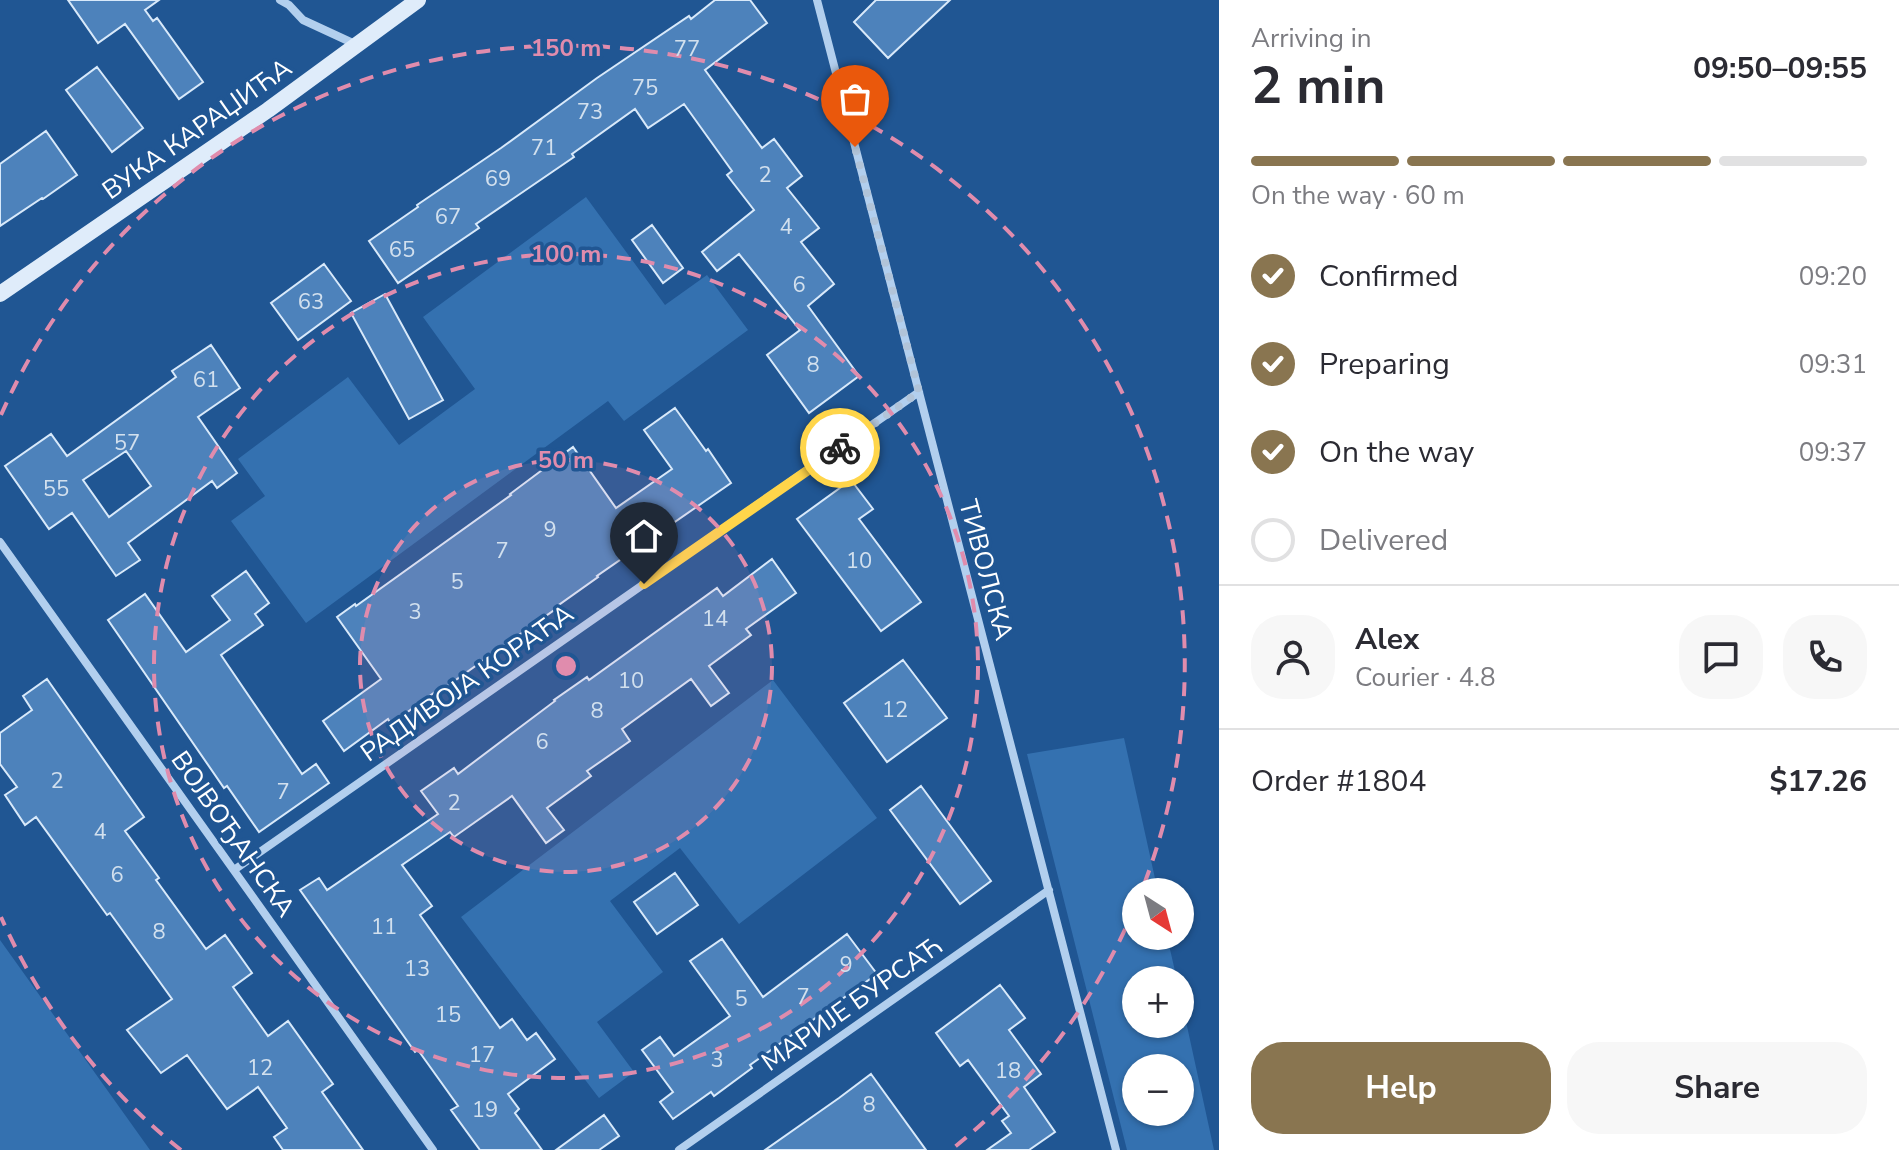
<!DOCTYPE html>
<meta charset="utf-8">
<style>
:root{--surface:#fff;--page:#f7f7f7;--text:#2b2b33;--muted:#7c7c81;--line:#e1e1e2;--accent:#897550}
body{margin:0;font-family:"Nunito Sans",sans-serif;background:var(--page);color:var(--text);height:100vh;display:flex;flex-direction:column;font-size:30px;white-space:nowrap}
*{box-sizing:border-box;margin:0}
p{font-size:26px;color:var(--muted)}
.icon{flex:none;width:44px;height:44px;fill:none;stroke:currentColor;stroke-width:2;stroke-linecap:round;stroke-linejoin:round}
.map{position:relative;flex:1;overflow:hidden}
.side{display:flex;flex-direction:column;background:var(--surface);width:680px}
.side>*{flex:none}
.needle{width:52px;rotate:144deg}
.buttons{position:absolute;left:1122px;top:878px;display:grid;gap:16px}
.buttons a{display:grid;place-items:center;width:72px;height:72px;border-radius:50%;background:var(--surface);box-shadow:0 2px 6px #0004;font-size:40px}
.pin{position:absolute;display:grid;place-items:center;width:68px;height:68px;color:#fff;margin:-82px -34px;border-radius:50% 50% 50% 0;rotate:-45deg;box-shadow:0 0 8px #0007}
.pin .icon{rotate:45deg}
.courier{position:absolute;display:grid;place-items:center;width:80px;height:80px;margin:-40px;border:6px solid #ffd54a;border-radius:50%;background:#fff;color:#222;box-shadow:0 2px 10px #0007}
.head em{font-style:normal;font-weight:700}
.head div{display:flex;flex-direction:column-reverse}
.head{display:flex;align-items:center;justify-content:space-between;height:136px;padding:0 32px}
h1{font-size:52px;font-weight:700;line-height:60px}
.bar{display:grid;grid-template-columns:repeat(4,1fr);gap:12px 8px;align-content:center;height:96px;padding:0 32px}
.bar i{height:10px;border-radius:6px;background:var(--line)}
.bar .active{background:var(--accent)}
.bar p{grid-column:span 4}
.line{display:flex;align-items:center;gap:20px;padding:0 32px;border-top:2px solid var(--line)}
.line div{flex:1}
.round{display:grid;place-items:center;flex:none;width:84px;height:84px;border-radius:32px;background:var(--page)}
ol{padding:0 32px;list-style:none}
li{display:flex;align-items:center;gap:24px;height:88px}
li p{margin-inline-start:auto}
li .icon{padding:8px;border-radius:50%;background:var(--accent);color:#fff;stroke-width:4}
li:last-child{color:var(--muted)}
li i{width:44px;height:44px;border:4px solid var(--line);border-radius:50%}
.primary-button{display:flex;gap:16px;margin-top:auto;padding:16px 32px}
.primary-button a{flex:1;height:92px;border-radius:32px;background:var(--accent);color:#fff;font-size:32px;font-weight:700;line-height:92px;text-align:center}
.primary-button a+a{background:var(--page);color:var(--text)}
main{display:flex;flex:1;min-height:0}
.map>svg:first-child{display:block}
</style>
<main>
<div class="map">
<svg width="1219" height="1150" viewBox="0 0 1219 1150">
<rect width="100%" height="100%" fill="#205693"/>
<path fill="#3471b0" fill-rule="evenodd" d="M586,197L665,305L707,275L748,330L624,421L608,401L306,623L231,521L265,496L238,459L348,377L399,445L475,389L423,317Z
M773,680L877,818L739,924L680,848L610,901L663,972L597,1022L634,1072L599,1098L461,917Z
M1124,738L1158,892H1136V936H1167L1177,980H1136V1024H1180V994L1214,1150H1127L1027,754ZM1180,1068V1112H1136V1068Z
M0,940L150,1150H0Z"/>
<path fill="#4d82bb" stroke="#d8e9fa" stroke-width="2" fill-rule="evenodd" d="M68,0H159L145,10L153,21L157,18L203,82L179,99L125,24L98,43Z
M715,0H750L767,23L705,70L762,148L774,139L802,176L787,188L819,228L801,242L834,284L808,306L859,376L809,413L767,355L800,330L739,254L717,271L702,252L754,210L727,175L732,171L684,104L648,128L635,109L572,154L574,157L476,224L479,228L398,283L369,241L418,207L417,205L501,148L597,78L689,16L691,19Z
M876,0H950L888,58L854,22Z
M97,67L143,128L112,152L66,90Z
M46,131L77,175L43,199L42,198L0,226V164Z
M652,225L683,268L663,283L632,240Z
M324,264L351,301L298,340L271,303Z
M385,294L443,400L409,419L351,313Z
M211,345L240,388L198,417L237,473L217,488L212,481L128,543L140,560L116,576L72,513L49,529L5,466L51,434L67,456L176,377L172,371ZM126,451L151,486L109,517L83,480Z
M675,408L706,451L708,449L731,483L597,576L598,577L556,607L557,608L436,694L435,692L391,724L388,719L344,751L323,721L381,679L337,617L355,604L356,606L511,495L510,494L573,447L616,508L672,469L644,430Z
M851,480L873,509L859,519L921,602L881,631L797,519Z
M772,559L796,593L746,629L751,635L709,666L729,693L711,706L691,679L622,729L630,741L587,771L591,776L547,808L564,830L546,843L512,796L454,837L450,832L402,865L432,906L420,915L500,1028L512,1019L527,1040L536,1033L555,1059L508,1094L519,1109L515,1113L542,1150H480L451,1110L458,1106L418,1050L415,1052L300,890L319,878L327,890L438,814L421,791L454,768L458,774L555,701L554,700L587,677L589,680L717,588L723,596Z
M246,571L269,603L255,614L263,625L221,655L302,774L316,764L329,783L259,832L227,786L224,788L108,620L145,594L186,652L230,620L212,596Z
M903,660L947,718L887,762L844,703Z
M47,679L144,817L125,831L159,878L156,880L206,949L225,935L252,973L233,987L268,1036L288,1021L333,1084L322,1092L363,1150H283L274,1137L287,1128L258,1087L227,1109L187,1055L161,1073L127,1030L172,999L110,913L107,915L36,817L25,825L5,795L17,787L0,764V733L32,710L23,696Z
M921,786L991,881L960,904L890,810Z
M675,873L698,905L657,934L634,902Z
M847,934L877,974L750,1065L752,1068L714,1096L711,1092L673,1119L660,1102L673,1092L642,1050L660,1037L674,1056L730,1016L690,961L722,939L763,997Z
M1000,985L1025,1018L1009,1030L1041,1074L1024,1087L1055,1132L1029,1150H987L1011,1133L1002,1121L1009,1116L968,1060L960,1066L936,1033Z
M871,1074L926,1150H765L839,1098Z
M604,1115L619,1136L599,1150H556Z"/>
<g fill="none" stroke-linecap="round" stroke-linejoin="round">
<path stroke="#b2cfee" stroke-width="8" d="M280,0L289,5L303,20L357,45
M817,0L1116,1150
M0,542L433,1150
M234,870L919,392
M679,1150L1049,890"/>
<path stroke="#dfecfa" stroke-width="16" d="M0,294L268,110L418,0"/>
</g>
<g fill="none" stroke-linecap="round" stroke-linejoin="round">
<path stroke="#b1c4d9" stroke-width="8" stroke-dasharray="0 14.4" d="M840,448L919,392L855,147"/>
<path stroke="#ffd54a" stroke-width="10" d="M644,584L840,448"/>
</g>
<circle cx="566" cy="666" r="206" fill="#e08cad" fill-opacity=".12"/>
<g fill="none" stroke="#e08cad" stroke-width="4" stroke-dasharray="14 10">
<circle cx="566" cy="666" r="206"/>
<circle cx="566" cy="666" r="412"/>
<path d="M1135 907A618 618 0 0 1 951 1150M181 1150A618 618 0 0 1 1 917M1 415A618 618 0 0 1 1143 887"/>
</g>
<g text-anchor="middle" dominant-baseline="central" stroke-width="7" stroke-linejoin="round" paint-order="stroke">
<g font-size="22" fill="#d2e0ee">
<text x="687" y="49">77</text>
<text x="645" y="88">75</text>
<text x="590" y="112">73</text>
<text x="544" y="148">71</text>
<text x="765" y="175">2</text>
<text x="498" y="179">69</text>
<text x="448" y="217">67</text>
<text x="786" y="227">4</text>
<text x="402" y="250">65</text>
<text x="799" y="285">6</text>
<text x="311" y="302">63</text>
<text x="813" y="365">8</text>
<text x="206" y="380">61</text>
<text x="127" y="443">57</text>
<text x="56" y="489">55</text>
<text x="550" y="530">9</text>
<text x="502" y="551">7</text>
<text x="859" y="561">10</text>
<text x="457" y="582">5</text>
<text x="415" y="612">3</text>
<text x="715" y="619">14</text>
<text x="631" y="681">10</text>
<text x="895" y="710">12</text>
<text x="597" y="711">8</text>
<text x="542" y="742">6</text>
<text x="57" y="781">2</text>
<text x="283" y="792">7</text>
<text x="454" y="803">2</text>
<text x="100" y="832">4</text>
<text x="117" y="875">6</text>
<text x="384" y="927">11</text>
<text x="159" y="932">8</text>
<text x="846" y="965">9</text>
<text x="417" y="969">13</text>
<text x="803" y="997">7</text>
<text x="741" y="999">5</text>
<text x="448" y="1015">15</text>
<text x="482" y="1055">17</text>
<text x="717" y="1060">3</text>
<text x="260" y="1068">12</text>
<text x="1008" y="1071">18</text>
<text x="869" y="1105">8</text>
<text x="485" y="1110">19</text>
</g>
<g font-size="26" fill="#fff" stroke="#205693">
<text transform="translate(197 129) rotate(-35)">ВУКА КАРАЏИЋА</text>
<text transform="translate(986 570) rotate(75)">ТИВОЛСКА</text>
<text transform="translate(467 683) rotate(-35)">РАДИВОЈА КОРАЋА</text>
<text transform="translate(233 834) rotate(55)">ВОЈВОЂАНСКА</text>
<text transform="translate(852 1004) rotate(-35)">МАРИЈЕ БУРСАЋ</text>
</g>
</g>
<circle cx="566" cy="666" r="12" fill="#e08cad" stroke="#205693" stroke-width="4"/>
<g font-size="24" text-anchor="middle" font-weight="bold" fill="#e08cad" stroke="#205693" stroke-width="7" stroke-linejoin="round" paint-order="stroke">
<text x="566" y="56">150 m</text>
<text x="566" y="262">100 m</text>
<text x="566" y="468">50 m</text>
</g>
</svg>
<div class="buttons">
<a><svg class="needle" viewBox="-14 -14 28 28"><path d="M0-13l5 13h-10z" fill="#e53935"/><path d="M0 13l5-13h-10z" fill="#7c7c81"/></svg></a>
<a>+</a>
<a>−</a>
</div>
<div class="pin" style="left:855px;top:147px;background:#ea580c"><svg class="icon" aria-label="bag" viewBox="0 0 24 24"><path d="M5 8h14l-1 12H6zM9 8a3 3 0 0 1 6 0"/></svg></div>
<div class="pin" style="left:644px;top:584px;background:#1f2937"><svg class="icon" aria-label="home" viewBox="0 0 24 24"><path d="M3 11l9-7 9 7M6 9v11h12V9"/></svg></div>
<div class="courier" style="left:840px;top:448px"><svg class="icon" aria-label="bike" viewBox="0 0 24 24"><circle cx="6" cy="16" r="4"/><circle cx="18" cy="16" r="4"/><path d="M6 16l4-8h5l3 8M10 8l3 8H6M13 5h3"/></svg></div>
</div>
<section class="side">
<div class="head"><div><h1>2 min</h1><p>Arriving in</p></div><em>09:50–09:55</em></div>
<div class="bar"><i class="active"></i><i class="active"></i><i class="active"></i><i></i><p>On the way · 60 m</p></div>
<ol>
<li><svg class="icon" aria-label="check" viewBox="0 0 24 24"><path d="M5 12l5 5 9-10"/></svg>Confirmed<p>09:20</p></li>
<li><svg class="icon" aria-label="check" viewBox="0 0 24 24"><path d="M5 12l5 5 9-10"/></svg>Preparing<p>09:31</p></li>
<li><svg class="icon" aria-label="check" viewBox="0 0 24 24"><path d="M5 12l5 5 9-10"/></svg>On the way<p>09:37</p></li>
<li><i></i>Delivered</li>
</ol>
<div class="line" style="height:144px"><a class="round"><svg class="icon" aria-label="person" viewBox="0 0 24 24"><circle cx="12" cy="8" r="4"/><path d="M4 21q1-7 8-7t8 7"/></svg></a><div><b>Alex</b><p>Courier · 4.8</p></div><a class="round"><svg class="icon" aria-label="chat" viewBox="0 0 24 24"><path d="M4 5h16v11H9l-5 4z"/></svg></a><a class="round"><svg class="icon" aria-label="phone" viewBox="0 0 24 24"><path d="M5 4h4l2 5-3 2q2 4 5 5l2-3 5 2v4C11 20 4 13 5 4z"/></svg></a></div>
<div class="line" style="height:104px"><div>Order #1804</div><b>$17.26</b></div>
<div class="primary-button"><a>Help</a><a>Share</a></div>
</section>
</main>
